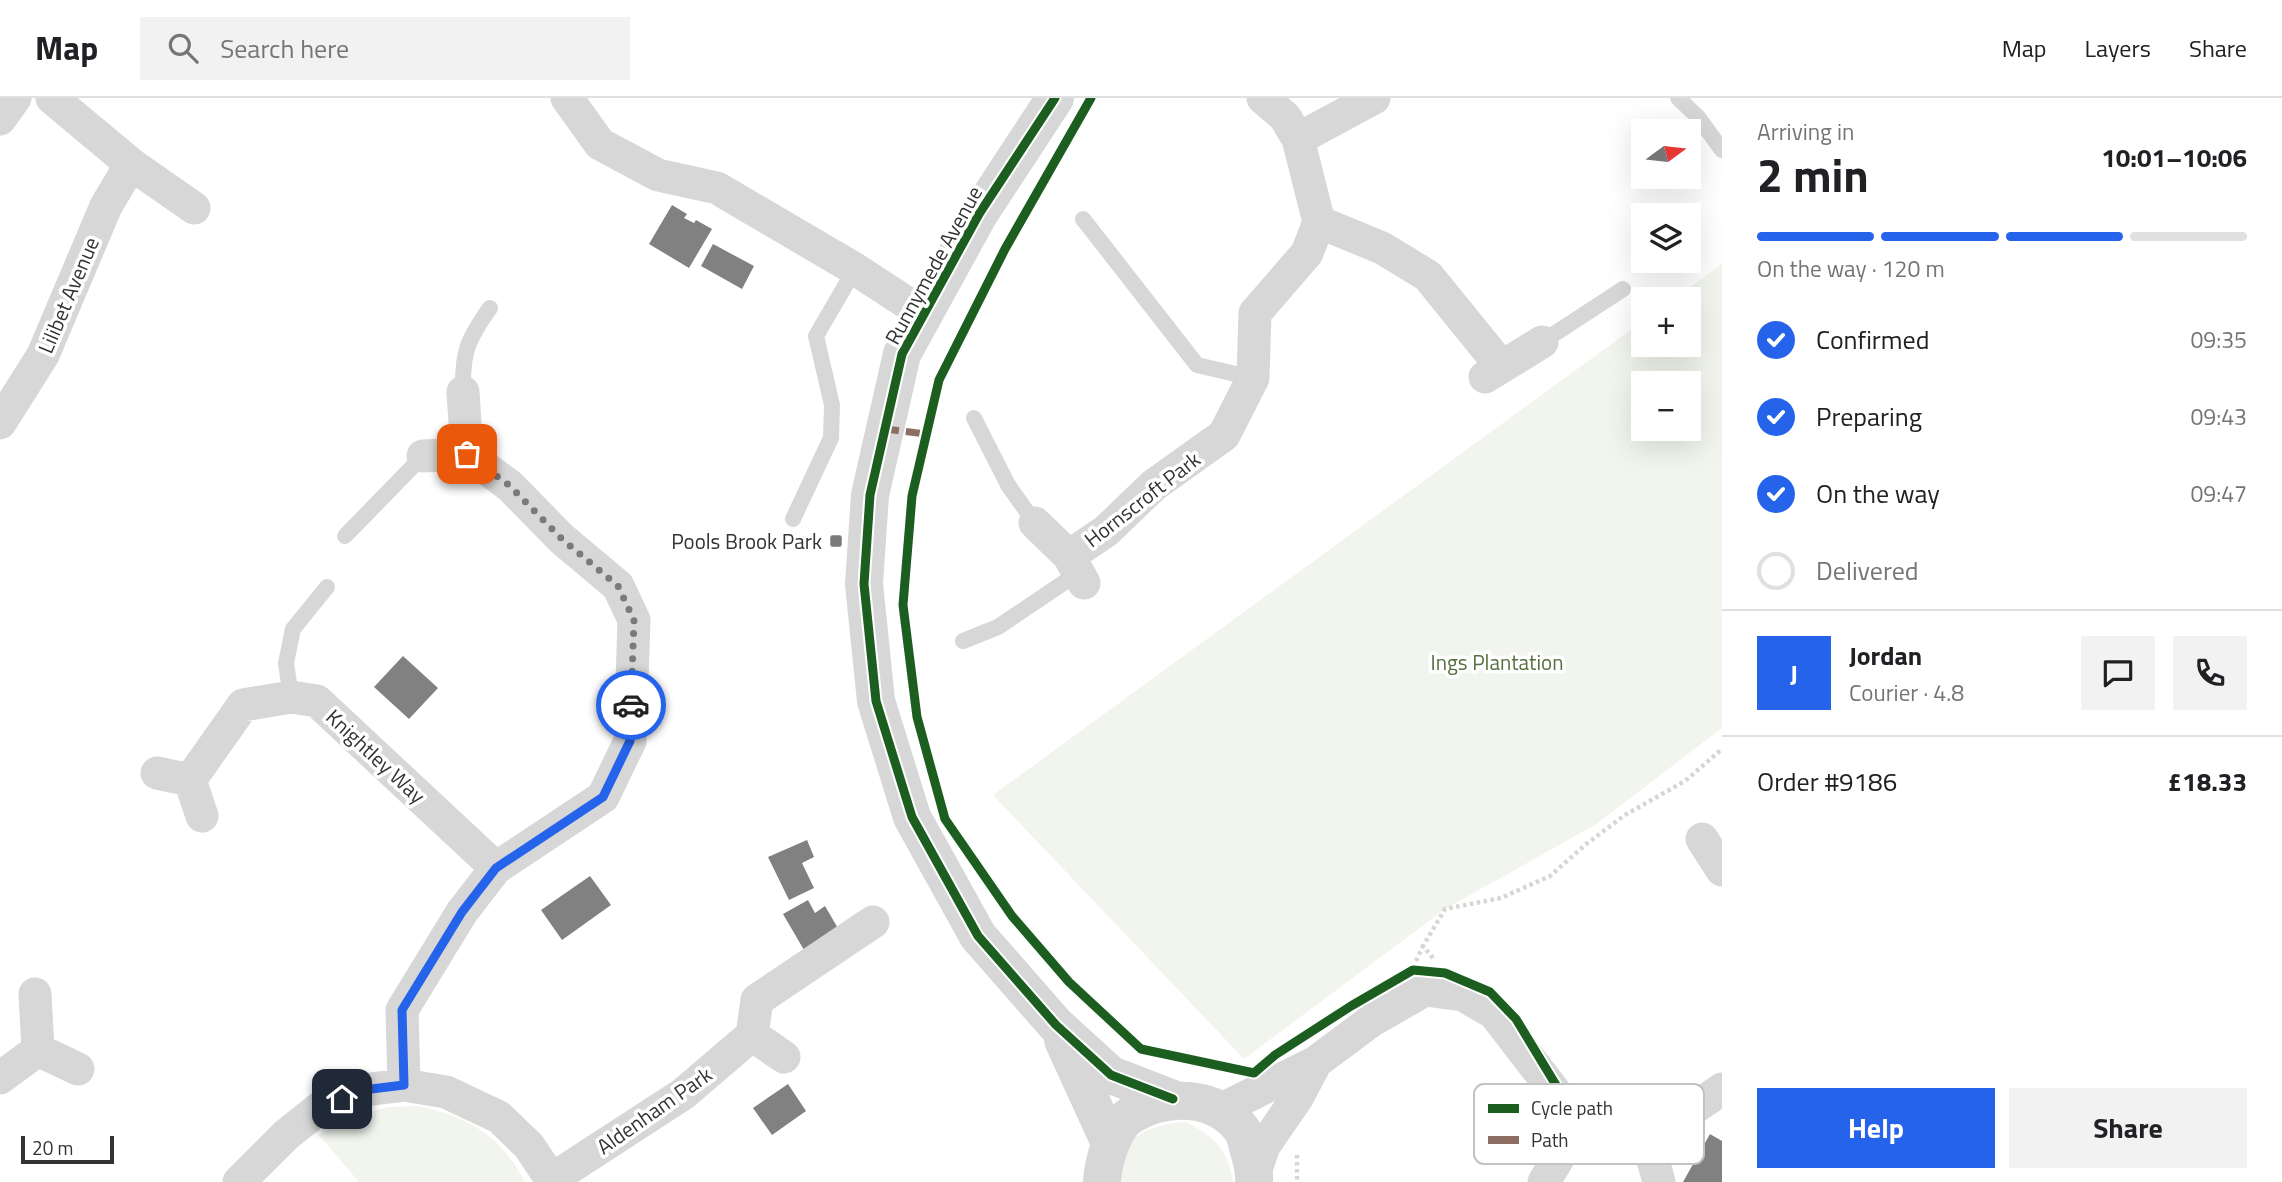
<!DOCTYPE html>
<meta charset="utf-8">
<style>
:root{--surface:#fff;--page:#f2f2f2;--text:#202124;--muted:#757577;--line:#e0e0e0;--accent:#2563eb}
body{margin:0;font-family:"Titillium Web",sans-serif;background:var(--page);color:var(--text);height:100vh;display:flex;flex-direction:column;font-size:26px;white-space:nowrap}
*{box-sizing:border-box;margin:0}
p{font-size:23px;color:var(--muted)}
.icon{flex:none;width:38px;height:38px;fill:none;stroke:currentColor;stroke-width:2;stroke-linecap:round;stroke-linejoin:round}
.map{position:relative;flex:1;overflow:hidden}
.details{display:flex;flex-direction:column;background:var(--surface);width:560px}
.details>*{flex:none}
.needle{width:46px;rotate:75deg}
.tools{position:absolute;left:1631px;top:21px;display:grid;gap:14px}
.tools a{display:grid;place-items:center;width:70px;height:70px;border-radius:0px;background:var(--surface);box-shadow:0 7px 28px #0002;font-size:35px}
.scale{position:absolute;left:21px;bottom:18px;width:93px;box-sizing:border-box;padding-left:7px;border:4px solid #333;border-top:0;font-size:19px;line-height:24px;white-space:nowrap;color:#333;-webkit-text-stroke:5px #fff;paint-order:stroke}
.pin{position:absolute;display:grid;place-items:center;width:60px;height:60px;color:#fff;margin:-30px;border-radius:14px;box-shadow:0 4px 10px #0006}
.courier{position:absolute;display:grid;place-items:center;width:70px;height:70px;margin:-35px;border:5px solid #2563eb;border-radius:50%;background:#fff;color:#222;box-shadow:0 2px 9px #0007}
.head em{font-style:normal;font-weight:700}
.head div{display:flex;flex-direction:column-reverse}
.head{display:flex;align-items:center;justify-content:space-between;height:119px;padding:0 35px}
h1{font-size:46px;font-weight:700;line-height:52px}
.bar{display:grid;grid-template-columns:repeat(4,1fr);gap:10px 7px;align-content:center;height:84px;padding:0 35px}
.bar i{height:9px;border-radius:5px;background:var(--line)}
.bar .active{background:var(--accent)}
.bar p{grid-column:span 4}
.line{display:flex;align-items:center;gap:18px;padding:0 35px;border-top:2px solid var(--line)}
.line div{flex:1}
.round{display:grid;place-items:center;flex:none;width:74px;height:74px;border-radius:0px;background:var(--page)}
ol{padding:0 35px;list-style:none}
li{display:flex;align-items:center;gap:21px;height:77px}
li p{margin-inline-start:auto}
li .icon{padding:7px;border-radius:50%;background:var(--accent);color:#fff;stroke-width:4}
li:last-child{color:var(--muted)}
li i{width:38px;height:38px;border:4px solid var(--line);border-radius:50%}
.primary-button{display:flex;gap:14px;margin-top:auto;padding:14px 35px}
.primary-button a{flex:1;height:80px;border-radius:0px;background:var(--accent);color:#fff;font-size:28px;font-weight:700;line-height:80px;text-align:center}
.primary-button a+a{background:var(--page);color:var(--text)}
header{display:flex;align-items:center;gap:42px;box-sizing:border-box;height:98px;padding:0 35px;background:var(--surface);border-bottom:2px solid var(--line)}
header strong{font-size:33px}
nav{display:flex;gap:38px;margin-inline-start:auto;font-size:24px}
.search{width:490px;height:63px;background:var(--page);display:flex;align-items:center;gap:18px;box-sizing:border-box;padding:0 24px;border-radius:0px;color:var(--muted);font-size:26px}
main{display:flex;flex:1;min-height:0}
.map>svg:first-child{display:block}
</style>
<header>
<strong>Map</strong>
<div class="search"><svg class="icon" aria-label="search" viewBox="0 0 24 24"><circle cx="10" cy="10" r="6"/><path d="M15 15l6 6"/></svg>Search here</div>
<nav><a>Map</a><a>Layers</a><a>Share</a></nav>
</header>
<main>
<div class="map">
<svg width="1722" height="1084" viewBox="0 0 1722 1084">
<rect width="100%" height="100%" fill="#fff"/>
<path fill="#f1f5ed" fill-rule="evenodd" d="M1722,166V630L1595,727L1445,811L1244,961L993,697L1643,223V247H1689V201H1674ZM1643,285H1689V331H1643Z
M418,1008C469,1019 500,1037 525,1084H359L319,1037L348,1020L389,1009Z
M1186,1024C1215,1039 1228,1051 1233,1084H1122C1114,1040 1149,1026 1186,1024Z"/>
<path fill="#818181" d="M672,107L687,116L684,120L694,125L696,122L712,131L689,170L649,146Z
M713,146L754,168L742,191L701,168Z
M403,558L438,590L409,621L374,589Z
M807,742L814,759L802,765L814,790L789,802L768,759Z
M590,778L611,807L562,842L541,812Z
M808,802L815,815L825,808L839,832L804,852L783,816Z
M788,986L806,1013L772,1037L753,1010Z
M1710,1036L1722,1043V1084H1683Z"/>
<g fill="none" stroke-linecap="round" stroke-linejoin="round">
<path stroke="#d6d6d6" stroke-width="4.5" stroke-dasharray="3.5 3.5" stroke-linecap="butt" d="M1433,860L1423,848L1445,811L1501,800L1550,778L1585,747L1625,717L1685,683L1722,651
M1416,863L1423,848
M1297,1057V1084"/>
<path stroke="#d7d7d7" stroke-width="16" d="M1678,0L1698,19L1722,52
M1083,121L1197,267L1253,280
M1542,244L1623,191
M463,294C462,255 467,242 490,210
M974,320L1008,387L1035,425
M793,421L831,340L832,307L816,238L855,171
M345,438L423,358
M963,543L998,529L1078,475
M291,599L286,565L293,531L327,489"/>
<path stroke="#d7d7d7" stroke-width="33" d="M52,0L131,66L194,110
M567,0L600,46L658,77L717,90L855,171L924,216
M1263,0L1285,19L1298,41
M0,21L15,0
M1319,124L1382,150L1428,178L1501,268
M1485,279L1542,244
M0,325L43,257L106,108L131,66
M423,358L467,356L463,294
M1035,425L1069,458L1084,485
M1069,458L1106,433L1154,387L1224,337L1253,280L1255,215L1307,155L1319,124L1298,41L1374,0
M157,675L190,682L202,718
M190,682L243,607L291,599L317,603L496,770
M1702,741L1722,772
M35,896L38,952L78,971
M784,959L752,937L757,902L873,824
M0,980L38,952
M404,987L402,912L462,814L496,770L603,699L630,643L634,522L618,488L562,441L510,388L467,356
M1220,1012L1316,964L1371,923L1425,892L1463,897L1494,915L1579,1025L1544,1084
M1579,1025L1645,1033L1687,1015L1722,991
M1645,1033L1659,1084
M1255,1074L1264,1048L1297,1000L1316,964
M552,1081L683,996L752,937
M239,1084L286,1037L321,1009L363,992L404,987L446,994L499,1019L529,1048L553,1084"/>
<path stroke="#d7d7d7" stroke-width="38" d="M1055,0L979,116L902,256L870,397L864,486L876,603L912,719L978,838L1056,927L1111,977L1173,1001
M1063,942L1110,1045
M1102,1084C1103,1064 1113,1028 1131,1017C1167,996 1216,996 1242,1032C1246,1038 1247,1047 1249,1053C1252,1064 1255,1073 1254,1084"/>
<path stroke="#8d6e63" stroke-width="7" stroke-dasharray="14 7" stroke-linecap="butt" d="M885,331L926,336"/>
<defs>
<path id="cycleway" d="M1055,0L979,116L902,256L870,397L864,486L876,603L912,719L978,838L1056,927L1111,977L1173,1001
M1091,0L1005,151L939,282L912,398L903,507L917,619L945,721L1012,818L1069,884L1141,951L1254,975L1275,957L1351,908L1413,872L1445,875L1490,894L1516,921L1579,1025"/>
</defs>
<use href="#cycleway" stroke="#fff" stroke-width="13"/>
<use href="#cycleway" stroke="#1b5e20" stroke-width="9"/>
</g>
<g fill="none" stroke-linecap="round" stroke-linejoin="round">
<path stroke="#7a7a7a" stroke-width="7" stroke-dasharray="0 12.6" d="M467,356L510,388L562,441L618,488L634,522L631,607"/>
<path stroke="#2563eb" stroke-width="9" d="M342,1001L363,992L404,987L402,912L462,814L496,770L603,699L630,643L631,607"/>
</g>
<rect fill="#7a7a7a" stroke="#fff" stroke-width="2.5" x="829" y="436" width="14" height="14" rx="3.5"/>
<g text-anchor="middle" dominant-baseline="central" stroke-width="7" stroke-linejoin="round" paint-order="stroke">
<g font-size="21" fill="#333" stroke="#fff">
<text transform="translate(933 167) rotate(-61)">Runnymede Avenue</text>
<text transform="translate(68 197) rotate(-67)">Lilibet Avenue</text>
<text transform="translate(1142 401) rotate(-38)">Hornscroft Park</text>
<text transform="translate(376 658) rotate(43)">Knightley Way</text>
<text transform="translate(654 1012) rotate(-35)">Aldenham Park</text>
</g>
<g font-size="21" fill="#333" stroke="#fff" text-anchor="end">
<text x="822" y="443">Pools Brook Park</text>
</g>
<g font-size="21" fill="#56703f" stroke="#fff">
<text x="1497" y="564">Ings Plantation</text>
</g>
</g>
<rect x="1474" y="986" width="230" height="80" rx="10" fill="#fff" stroke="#c2c2c2" stroke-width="2"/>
<rect x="1488" y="1006" width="31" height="9" fill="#1b5e20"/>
<rect x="1488" y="1038" width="31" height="8" fill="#8d6e63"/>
<g font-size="19" fill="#333">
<text x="1531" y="1017">Cycle path</text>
<text x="1531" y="1049">Path</text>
</g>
</svg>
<div class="tools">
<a><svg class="needle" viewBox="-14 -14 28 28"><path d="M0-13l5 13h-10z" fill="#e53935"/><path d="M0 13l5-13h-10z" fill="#757577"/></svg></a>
<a><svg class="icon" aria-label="layers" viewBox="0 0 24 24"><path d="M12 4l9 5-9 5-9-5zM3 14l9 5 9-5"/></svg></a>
<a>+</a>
<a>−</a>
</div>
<div class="scale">20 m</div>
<div class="pin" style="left:467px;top:356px;background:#ea580c"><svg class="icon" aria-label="bag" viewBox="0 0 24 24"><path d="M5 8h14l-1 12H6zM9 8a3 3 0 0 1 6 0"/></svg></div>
<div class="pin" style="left:342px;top:1001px;background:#1f2937"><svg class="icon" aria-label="home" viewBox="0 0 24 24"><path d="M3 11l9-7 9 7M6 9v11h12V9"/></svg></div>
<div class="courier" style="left:631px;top:607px"><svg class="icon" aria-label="car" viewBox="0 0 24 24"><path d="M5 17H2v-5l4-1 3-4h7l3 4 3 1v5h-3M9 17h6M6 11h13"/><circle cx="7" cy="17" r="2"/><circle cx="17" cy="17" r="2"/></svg></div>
</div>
<section class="details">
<div class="head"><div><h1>2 min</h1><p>Arriving in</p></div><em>10:01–10:06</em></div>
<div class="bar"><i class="active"></i><i class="active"></i><i class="active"></i><i></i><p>On the way · 120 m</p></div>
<ol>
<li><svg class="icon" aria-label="check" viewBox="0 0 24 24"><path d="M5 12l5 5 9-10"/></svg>Confirmed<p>09:35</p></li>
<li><svg class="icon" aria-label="check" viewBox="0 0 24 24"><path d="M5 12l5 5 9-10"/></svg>Preparing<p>09:43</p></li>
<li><svg class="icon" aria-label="check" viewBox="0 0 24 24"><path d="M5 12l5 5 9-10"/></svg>On the way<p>09:47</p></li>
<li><i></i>Delivered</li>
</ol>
<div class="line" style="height:126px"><b class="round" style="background:var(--accent);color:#fff">J</b><div><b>Jordan</b><p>Courier · 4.8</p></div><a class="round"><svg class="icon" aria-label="chat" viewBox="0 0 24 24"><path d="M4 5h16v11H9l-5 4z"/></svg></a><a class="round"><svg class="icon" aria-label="phone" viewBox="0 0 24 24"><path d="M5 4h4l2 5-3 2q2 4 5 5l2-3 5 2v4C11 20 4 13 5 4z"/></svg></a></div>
<div class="line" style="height:91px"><div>Order #9186</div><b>£18.33</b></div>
<div class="primary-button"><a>Help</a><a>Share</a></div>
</section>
</main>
